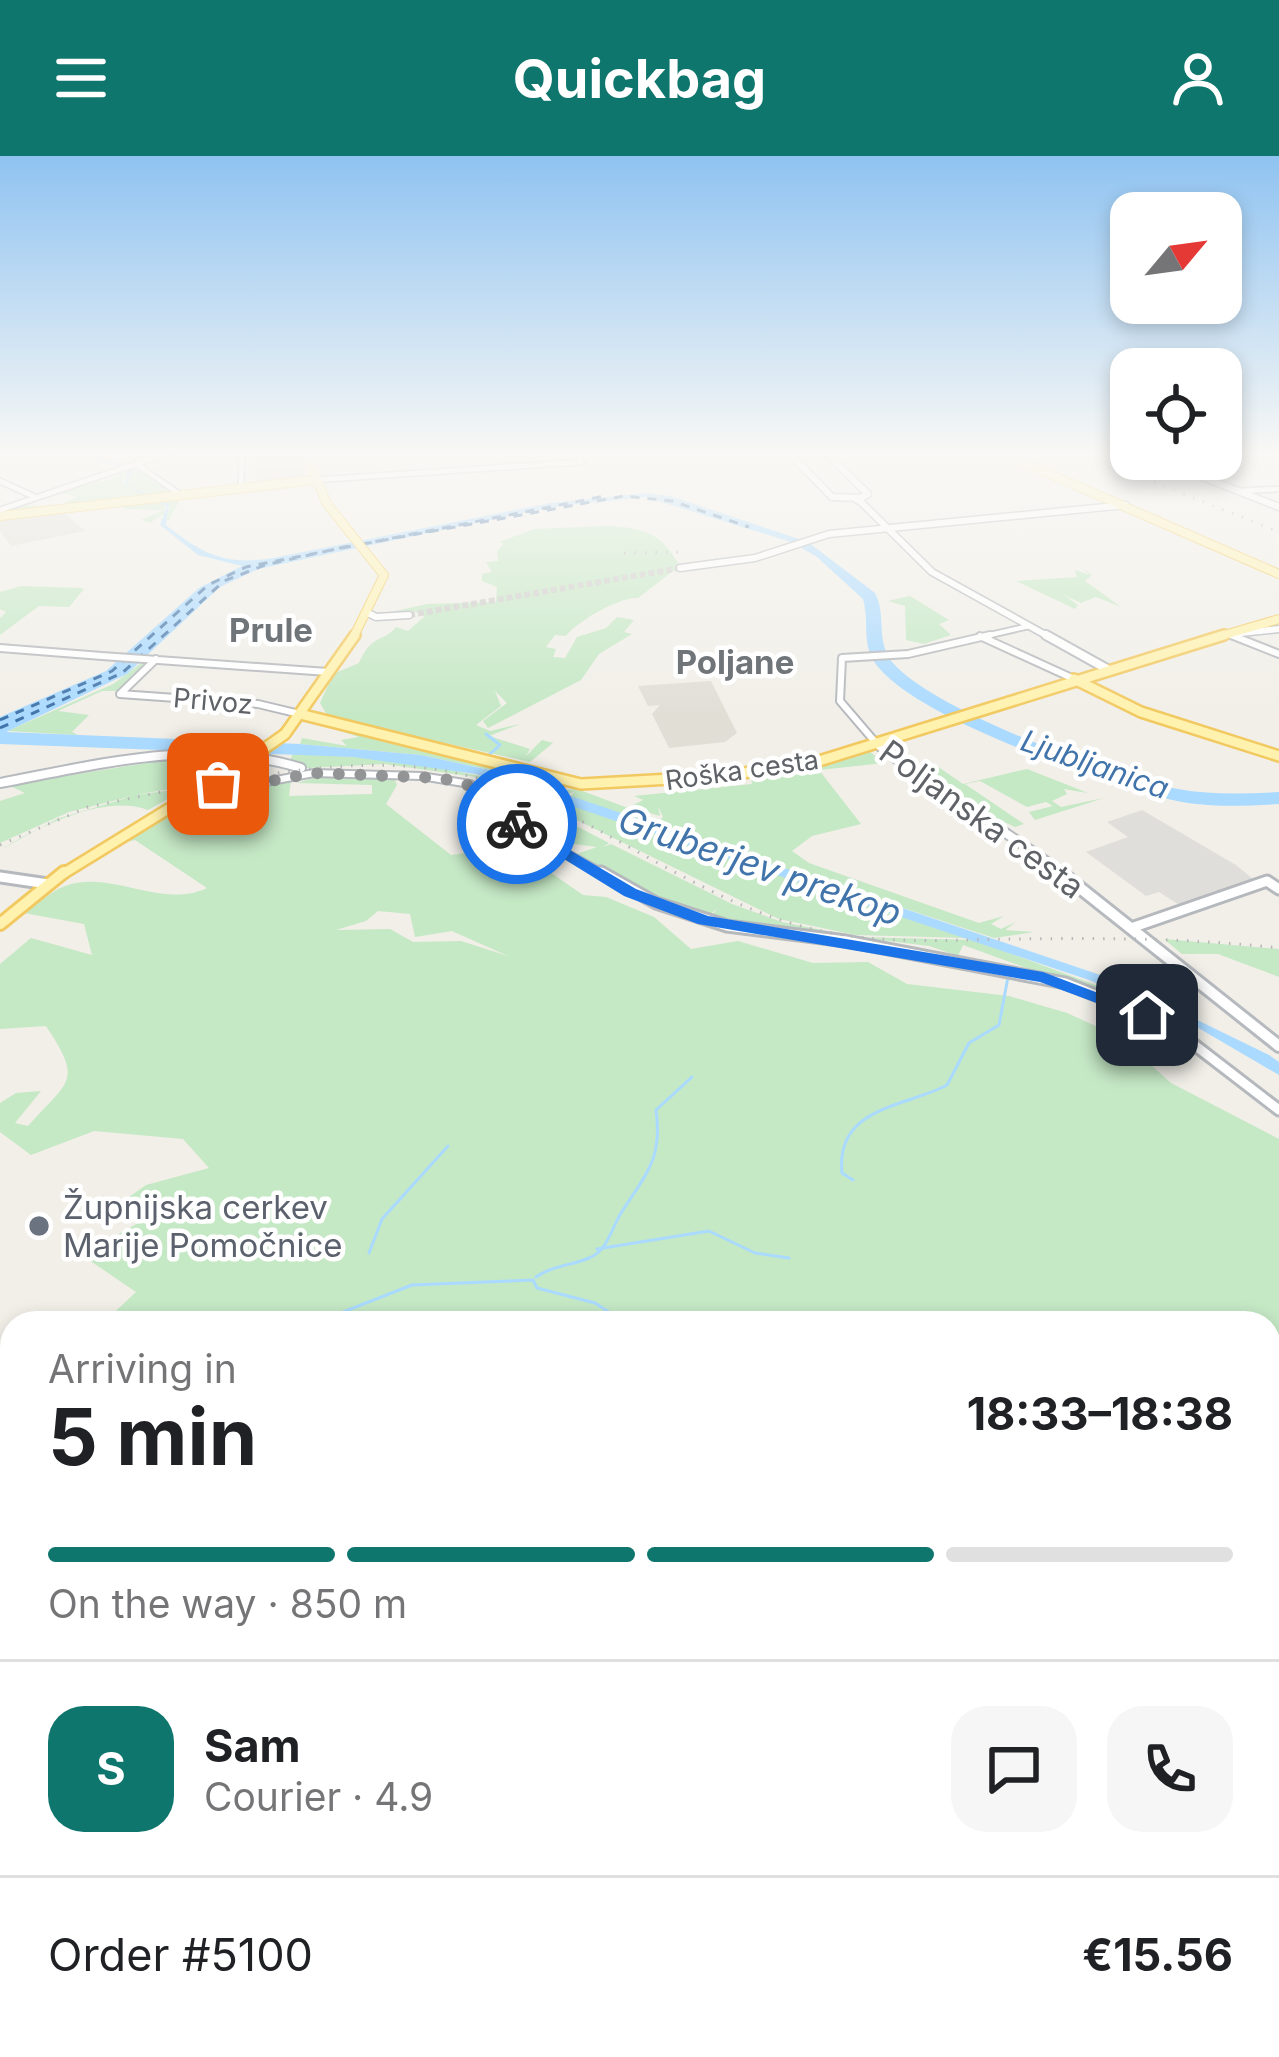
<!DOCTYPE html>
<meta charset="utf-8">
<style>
:root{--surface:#fff;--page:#f6f6f6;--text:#202124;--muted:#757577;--line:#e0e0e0;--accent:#0f766e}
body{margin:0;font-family:Inter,sans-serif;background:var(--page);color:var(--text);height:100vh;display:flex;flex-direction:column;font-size:45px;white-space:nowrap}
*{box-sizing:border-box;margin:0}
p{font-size:39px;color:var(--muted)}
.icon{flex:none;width:66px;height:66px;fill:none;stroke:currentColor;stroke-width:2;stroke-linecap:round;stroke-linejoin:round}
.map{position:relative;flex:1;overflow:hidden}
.side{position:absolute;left:0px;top:1155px;width:1281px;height:747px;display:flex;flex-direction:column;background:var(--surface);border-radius:36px 36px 0 0;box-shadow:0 6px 18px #0003}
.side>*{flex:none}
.needle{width:78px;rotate:61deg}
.controls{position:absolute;left:1110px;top:36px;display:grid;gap:24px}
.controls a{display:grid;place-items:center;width:132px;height:132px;border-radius:24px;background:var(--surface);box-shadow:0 6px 18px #0003;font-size:60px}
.pin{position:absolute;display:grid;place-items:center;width:102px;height:102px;color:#fff;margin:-51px;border-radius:24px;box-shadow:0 6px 18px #0006}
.courier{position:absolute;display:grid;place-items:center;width:120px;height:120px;margin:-60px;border:9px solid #1a73e8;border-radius:50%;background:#fff;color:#222;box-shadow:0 3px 15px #0007}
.headline em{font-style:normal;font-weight:700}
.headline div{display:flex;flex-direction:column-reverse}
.headline{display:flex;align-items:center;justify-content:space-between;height:204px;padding:0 48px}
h1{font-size:78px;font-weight:700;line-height:90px}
.bar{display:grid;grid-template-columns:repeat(4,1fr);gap:18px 12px;align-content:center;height:144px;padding:0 48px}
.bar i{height:15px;border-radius:9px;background:var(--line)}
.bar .on{background:var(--accent)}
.bar p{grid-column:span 4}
.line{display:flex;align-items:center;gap:30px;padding:0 48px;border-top:3px solid var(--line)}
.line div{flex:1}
.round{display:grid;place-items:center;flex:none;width:126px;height:126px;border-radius:36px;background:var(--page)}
header{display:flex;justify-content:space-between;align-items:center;height:156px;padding:0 48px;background:var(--accent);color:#fff;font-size:54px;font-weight:700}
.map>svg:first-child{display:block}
</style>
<header><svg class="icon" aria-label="menu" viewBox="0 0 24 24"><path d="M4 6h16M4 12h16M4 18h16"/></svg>Quickbag<svg class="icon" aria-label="person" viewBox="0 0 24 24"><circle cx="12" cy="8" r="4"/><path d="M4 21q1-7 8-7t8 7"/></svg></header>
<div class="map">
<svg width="1279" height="1901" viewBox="0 0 1279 1901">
<rect width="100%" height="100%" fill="#f1efe8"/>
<path fill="#e0deda" d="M1142,654L1236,709L1254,724L1181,750L1159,736L1146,740L1086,696L1128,681L1107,666Z"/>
<path fill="#e1ded6" d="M252,295H299L307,323L258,329Z
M62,355L85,375L11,390L0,375V365Z
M711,525L737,577L725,586L669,592L652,558L660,549L648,550L638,530Z"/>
<path fill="#c5e8c5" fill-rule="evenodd" d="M138,310L179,345L169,364L163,366L170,352L165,346V357L150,367L141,364L164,354L126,353L120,347L0,359L15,350H67L64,347L77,341L57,336L110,323L127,312L130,316L122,326L125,329L132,317L130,311Z
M604,370C659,371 665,387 683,414L673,415L638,442C621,440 577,465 566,480L555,479L546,491L556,493L553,501L565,502L577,481L606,472L617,461L634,464L624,476L632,478L599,498L581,524L488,572L483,565L507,547L495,535L501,550L476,569L490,575L520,568L489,580L530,593L526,600L542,584L553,587L530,606L324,560L319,555L327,559L320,547L333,518L359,507C372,477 383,487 396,471L408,475L425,460L414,455L382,458L427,448L496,446L497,431L482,425V418L492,416L486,406L498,405L497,395L504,388L499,386L534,373Z
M1081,411L1092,419L1085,425L1121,451L1096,441L1081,447L1064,439L1078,449L1075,453L1016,425L1077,421L1075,414L1090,419Z
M21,430L82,432L84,433L69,451L39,450L0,479V462L6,456L0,453V436Z
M910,440L949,464L939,468L951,479L924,488L906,484L905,450L888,445Z
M144,505L147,509L117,535H102L58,555L89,559L72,576L78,579L8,575L113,528Z
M316,567L537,619L565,634L577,633L660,664L663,661L658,650L660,660L630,651L643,644L634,640L752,628L751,620L868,594L884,607L819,614L861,668L812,680L792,695L809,707L979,767L1004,760L991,768L1001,773L1016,766L1005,774L1034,776L994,782L581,646L571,640L574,636L567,638L518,620L421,599L300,588L302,582L347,590L341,584L359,581Z
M293,597L398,604L491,622L967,782L856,779L779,763L534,643L475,621L385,608L307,612L290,605Z
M191,600L240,603L194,629L134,639L188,632L148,654C105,637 38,671 0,694L57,663L133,640L69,656L0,687V645L25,637L8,629Z
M937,610L963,628L1027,613L1088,637L1064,633L1067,638L1052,645L1061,651L1104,642L1035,664L1029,656L1053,650L1046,646L1027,651L980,625L965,628L1024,668L1015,671L965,648L911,612Z
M320,620H393L397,629L386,648L451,699L514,691L583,739L606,741L654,761L691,793L738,785L813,807L868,806L907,828L1009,840L1067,857L1120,881L1171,927L1279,983V1901H0V1603L12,1625V1890H1269V1167H103L136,1136L83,1100L91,1089C119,1083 135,1064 161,1058L175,1042L129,1050L122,1046L146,1029L209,1012L183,983L94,975L31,999L0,976V947L16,937L41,935L15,967L28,970C70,923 83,926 46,870L0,873V808L31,782L92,799L84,768L24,757C37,749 51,735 65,730C111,713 162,754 207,732L135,684L113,689L194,644L291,625L289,640L372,638V629L297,627ZM378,755L410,758L415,781L452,775L508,800L461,785L413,786L390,773L336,774L366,765Z
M503,632L609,687L603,691L611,688L732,748L782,766L857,781L974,784L1166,855L1156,859L963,789L958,800L929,790L708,763L718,752L704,763L633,735L574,699L597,691L574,688L563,693L541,679L560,665L514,641L501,647L497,638L495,645L492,639Z
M1164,783L1279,793V821L1218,798H1182Z"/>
<path fill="#aadaff" d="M0,295L98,303C109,305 125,307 133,316L126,329L169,349L166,369C202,398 225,410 273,402L551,347L647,337L670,340L808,386L875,437C887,459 875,486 893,507C933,554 1113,621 1178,633C1211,639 1245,638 1279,636V648C1243,650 1204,652 1168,643C1100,624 925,566 879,512C860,491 870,468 863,443L817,401L791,386L645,341L552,351L258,413L220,431L127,518L6,576L300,588L421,599L503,617L1115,824L1269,899L1279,906V919L1178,860L1089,824L476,618L353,601L0,588V561L106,515L199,432L242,410L198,399L160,369L167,350L124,329L128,313L89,303Z"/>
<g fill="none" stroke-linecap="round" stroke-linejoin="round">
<path stroke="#aadaff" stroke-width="3" d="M486,578L500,589L490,598
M853,1024L842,1017C835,950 907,951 947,929L969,887L999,869L1008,821
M597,1093L709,1075L755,1097L789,1102
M369,1097L382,1063L448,990
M536,1121C554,1109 570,1110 589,1102C608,1094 611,1073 621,1057C645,1019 663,1004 656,954L692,921
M315,1167L412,1129L533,1124L537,1132L595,1147L626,1167"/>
<path stroke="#aadaff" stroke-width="4.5" d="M0,1840L12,1852
M48,1890L53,1901"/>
<path stroke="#4174aa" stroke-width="3" stroke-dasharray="9 8" stroke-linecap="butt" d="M363,388L624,340L672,345L749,371
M0,564L112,515L208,429L246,411L605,340
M0,572L122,517L224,425L265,409L353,389"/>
<path stroke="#ccccc8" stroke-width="6" stroke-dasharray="6 3" stroke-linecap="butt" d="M409,459L680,412"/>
<defs>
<path id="tertiary-far2" d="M136,308L181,339
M314,324L582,306L576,295
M0,325L35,341
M241,332L242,295
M1239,335L1279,333
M0,354L174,295
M1228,478L1238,482
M980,480L985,482
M977,482L1029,470"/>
<path id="tertiary-far1" d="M1231,479L1279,498
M980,480L1074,523
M0,492L102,500
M102,500L328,516
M121,537L156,503
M120,538L258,548L304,559
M876,587L840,545L842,502L908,498L990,479
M196,631L217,635L314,617L421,620L470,628L542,684L606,719"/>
<path id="tertiary" d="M601,716L656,747L727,770L846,785L1065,827L1166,867L1279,954
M0,721L48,728
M1131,772L1267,725L1279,733"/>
<path id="secondary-far2" d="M787,295L832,341L862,342
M824,295L868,338L857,344
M1157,303L1279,351
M859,344L932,416L1051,482
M680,412L755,402L829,378L1126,349
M366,456L376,461L409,459
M1231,478L1279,473"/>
<path id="secondary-far1" d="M1046,479L1107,513
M876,587C936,636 1004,671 1064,719
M0,627C100,608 201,581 301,612"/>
<path id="secondary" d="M1060,716L1279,890"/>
<path id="primary-far2" d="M305,295L327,348L383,418
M997,295L1279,418
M0,360L314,324
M353,482L384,419
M1214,482L1279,463"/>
<path id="primary-far1" d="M1074,523L1141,556L1279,600
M304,559L581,628L725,620L819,605L1224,479
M285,578L355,479
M220,623L221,630L240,631
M61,719L248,604"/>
<path id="primary" d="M0,768L64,716"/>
</defs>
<use href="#tertiary-far2" stroke="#b5b8bc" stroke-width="8"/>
<use href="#tertiary-far1" stroke="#b5b8bc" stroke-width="10"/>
<use href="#tertiary" stroke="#b5b8bc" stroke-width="15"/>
<use href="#secondary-far2" stroke="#b6babf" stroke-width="9"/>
<use href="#secondary-far1" stroke="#b6babf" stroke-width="12"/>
<use href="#secondary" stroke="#b6babf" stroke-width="16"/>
<use href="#primary-far2" stroke="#f2c960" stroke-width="10"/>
<use href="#primary-far1" stroke="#f2c960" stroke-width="14"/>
<use href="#primary" stroke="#f2c960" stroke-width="16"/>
<use href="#tertiary-far2" stroke="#fff" stroke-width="4.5"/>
<use href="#tertiary-far1" stroke="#fff" stroke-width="6"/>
<use href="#tertiary" stroke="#fff" stroke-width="9"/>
<use href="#secondary-far2" stroke="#fff" stroke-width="6"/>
<use href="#secondary-far1" stroke="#fff" stroke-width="8"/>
<use href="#secondary" stroke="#fff" stroke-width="10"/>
<use href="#primary-far2" stroke="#fff2af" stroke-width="8"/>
<use href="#primary-far1" stroke="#fff2af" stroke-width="9"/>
<use href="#primary" stroke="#fff2af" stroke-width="10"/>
<path stroke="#b6b7b8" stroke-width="3" stroke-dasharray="1.5 9" stroke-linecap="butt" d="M1076,295L1279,376
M624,397L685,396
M226,625C312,611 402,598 487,625C603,661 697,747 817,774C882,789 950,784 1016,783C1104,782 1191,782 1279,792
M0,689L88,651L191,630"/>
<defs>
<path id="primary-bridge" d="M248,604L285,578"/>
</defs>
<use href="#primary-bridge" stroke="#f2c960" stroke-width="14" stroke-linecap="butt"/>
<use href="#primary-bridge" stroke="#fff2af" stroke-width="9"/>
</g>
<linearGradient id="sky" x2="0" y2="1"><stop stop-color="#8fc3f1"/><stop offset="0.53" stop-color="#f9f8f5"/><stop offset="1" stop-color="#f9f8f5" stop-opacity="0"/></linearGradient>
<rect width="1279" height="561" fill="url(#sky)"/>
<path fill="#1a73e8" d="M517,663L636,733L708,760L1043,816L1156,859L1140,863L1040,826L698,768L624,740L512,671Z"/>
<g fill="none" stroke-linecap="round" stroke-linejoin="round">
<path stroke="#929495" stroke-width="12" stroke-dasharray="0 21.6" d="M218,628L237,611L196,631L217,635L314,617L441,622L482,633L517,668"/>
</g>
<circle fill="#6b7280" stroke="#fff" stroke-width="4.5" cx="39" cy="1070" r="12"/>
<g text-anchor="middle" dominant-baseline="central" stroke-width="9" stroke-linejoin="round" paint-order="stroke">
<g font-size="27" fill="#5f6368" stroke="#fff">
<text transform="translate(213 545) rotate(5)">Privoz</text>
<text transform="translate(742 614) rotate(-8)">Roška cesta</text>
</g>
<g font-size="30" font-style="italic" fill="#4174aa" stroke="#fff">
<text transform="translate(1095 608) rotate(19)">Ljubljanica</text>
</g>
<g font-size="33" font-weight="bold" fill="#70757a" stroke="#fff">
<text x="271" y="474">Prule</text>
<text x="735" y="506">Poljane</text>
</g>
<g font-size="33" fill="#5f6368" stroke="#fff">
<text transform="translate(982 663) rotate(36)">Poljanska cesta</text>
</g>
<g font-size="33" fill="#5b616d" stroke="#fff" text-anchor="start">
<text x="63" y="1051">Župnijska cerkev<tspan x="63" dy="38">Marije Pomočnice</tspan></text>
</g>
<g font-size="36" font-style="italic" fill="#4174aa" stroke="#fff">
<text transform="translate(760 710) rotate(19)">Gruberjev prekop</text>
</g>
</g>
</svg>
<div class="controls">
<a><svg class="needle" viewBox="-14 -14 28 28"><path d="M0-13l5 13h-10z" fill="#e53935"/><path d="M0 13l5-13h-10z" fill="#757577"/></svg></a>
<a><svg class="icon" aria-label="locate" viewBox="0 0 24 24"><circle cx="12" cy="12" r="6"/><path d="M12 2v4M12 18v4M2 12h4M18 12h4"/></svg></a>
</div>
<div class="pin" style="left:218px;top:628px;background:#ea580c"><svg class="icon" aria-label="bag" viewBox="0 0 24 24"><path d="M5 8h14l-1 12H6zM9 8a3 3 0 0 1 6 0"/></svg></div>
<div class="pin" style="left:1147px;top:859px;background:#1f2937"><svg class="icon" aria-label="home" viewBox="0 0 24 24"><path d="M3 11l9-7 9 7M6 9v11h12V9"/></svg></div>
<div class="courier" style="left:517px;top:668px"><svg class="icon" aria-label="bike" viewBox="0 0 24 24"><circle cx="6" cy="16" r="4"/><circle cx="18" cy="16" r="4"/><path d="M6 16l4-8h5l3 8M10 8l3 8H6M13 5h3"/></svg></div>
<section class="side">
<div class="headline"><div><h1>5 min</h1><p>Arriving in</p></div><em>18:33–18:38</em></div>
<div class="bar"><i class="on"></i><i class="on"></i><i class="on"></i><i></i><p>On the way · 850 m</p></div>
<div class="line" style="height:216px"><b class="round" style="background:var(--accent);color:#fff">S</b><div><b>Sam</b><p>Courier · 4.9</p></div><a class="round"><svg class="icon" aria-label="chat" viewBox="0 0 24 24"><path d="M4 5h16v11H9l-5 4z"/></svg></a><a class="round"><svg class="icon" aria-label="phone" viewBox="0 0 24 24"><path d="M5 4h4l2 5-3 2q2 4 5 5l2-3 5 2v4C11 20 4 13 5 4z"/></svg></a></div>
<div class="line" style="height:156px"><div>Order #5100</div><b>€15.56</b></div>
</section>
</div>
